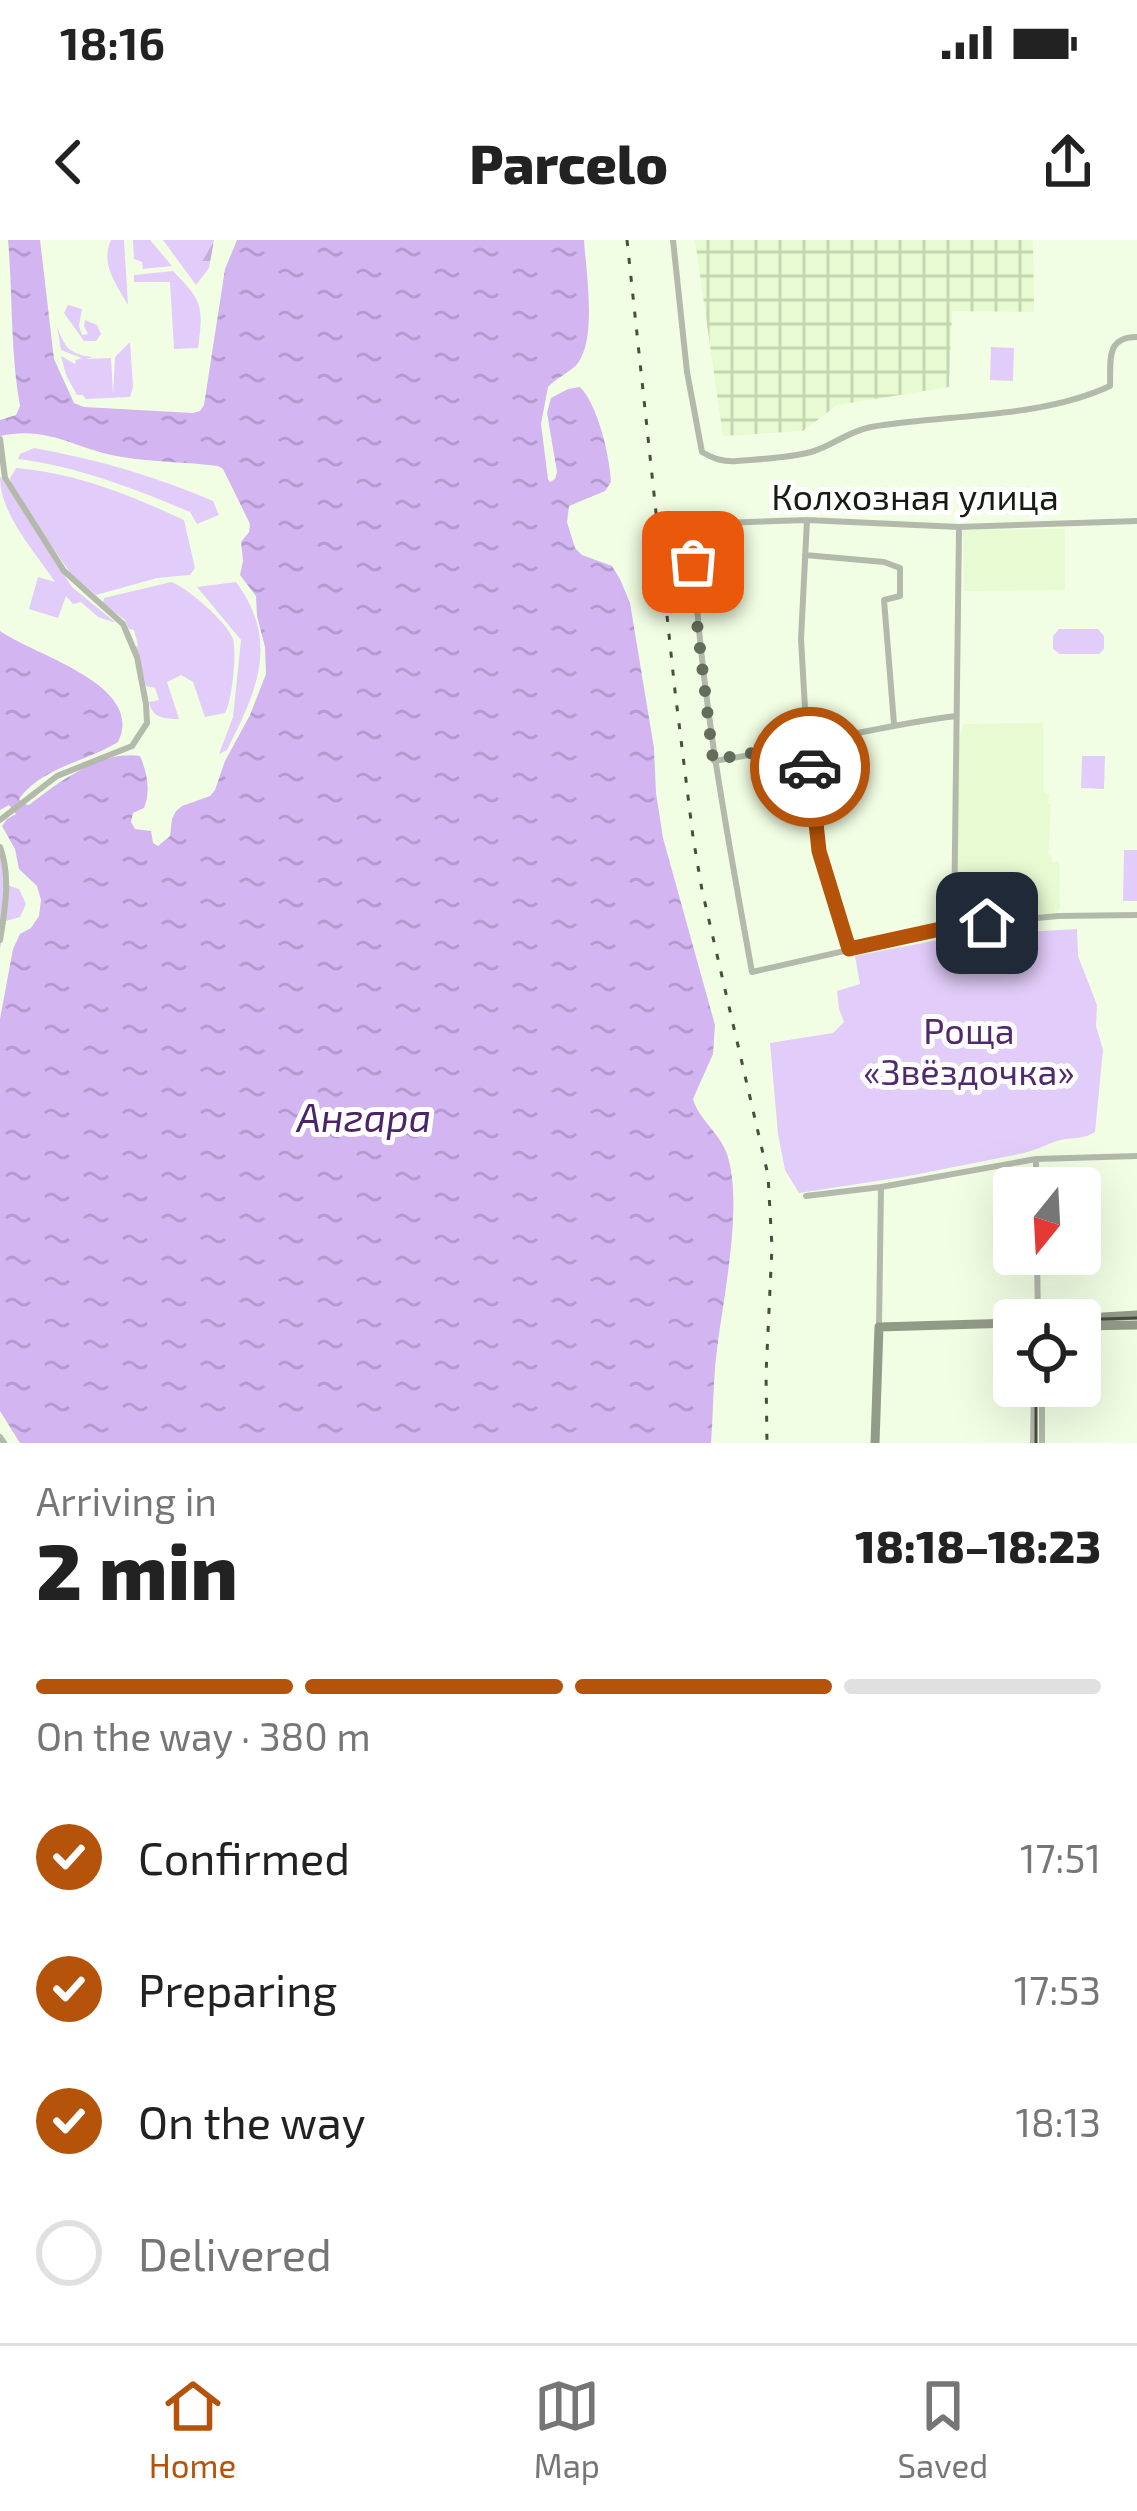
<!DOCTYPE html>
<meta charset="utf-8">
<style>
:root{--surface:#fff;--page:#f6f6f6;--text:#222;--muted:#767676;--line:#e0e0e0;--accent:#b45309}
body{margin:0;font-family:"Exo 2",sans-serif;background:var(--page);color:var(--text);height:100vh;display:flex;flex-direction:column;font-size:45px;white-space:nowrap}
*{box-sizing:border-box;margin:0}
p{font-size:39px;color:var(--muted)}
.icon{flex:none;width:66px;height:66px;fill:none;stroke:currentColor;stroke-width:2;stroke-linecap:round;stroke-linejoin:round}
.map{position:relative;height:1203px;overflow:hidden}
.drawer{display:flex;flex-direction:column;background:var(--surface);flex:1}
.drawer>*{flex:none}
.needle{width:78px;rotate:198deg}
.tools{position:absolute;left:993px;top:927px;display:grid;gap:24px}
.tools a{display:grid;place-items:center;width:108px;height:108px;border-radius:12px;background:var(--surface);box-shadow:0 12px 48px #0002;font-size:60px}
.pin{position:absolute;display:grid;place-items:center;width:102px;height:102px;color:#fff;margin:-51px;border-radius:24px;box-shadow:0 6px 18px #0006}
.courier{position:absolute;display:grid;place-items:center;width:120px;height:120px;margin:-60px;border:9px solid #b45309;border-radius:50%;background:#fff;color:#222;box-shadow:0 3px 15px #0007}
.headline em{font-style:normal;font-weight:800}
.headline div{display:flex;flex-direction:column-reverse}
.headline{display:flex;align-items:center;justify-content:space-between;height:204px;padding:0 36px}
h1{font-size:78px;font-weight:800;line-height:90px}
.bar{display:grid;grid-template-columns:repeat(4,1fr);gap:18px 12px;align-content:center;height:144px;padding:0 36px}
.bar i{height:15px;border-radius:9px;background:var(--line)}
.bar .active{background:var(--accent)}
.bar p{grid-column:span 4}
ol{padding:0 36px;list-style:none}
li{display:flex;align-items:center;gap:36px;height:132px}
li p{margin-inline-start:auto}
li .icon{padding:12px;border-radius:50%;background:var(--accent);color:#fff;stroke-width:4}
li:last-child{color:var(--muted)}
li i{width:66px;height:66px;border:6px solid var(--line);border-radius:50%}
.status{display:flex;justify-content:space-between;align-items:center;height:84px;padding:0 60px;background:var(--surface);direction:ltr}
.status svg{height:33px;fill:currentColor}
header{display:flex;justify-content:space-between;align-items:center;height:156px;padding:0 36px;background:var(--surface);font-size:54px;font-weight:800}
.tab-bar{display:flex;justify-content:space-around;align-items:center;height:168px;border-top:3px solid var(--line);background:var(--surface);font-size:33px;color:var(--muted)}
.tab-bar a{display:grid;justify-items:center;gap:6px}
.tab-bar .active{color:var(--accent)}
.map>svg:first-child{display:block}
</style>
<div class="status"><b>18:16</b><svg viewBox="0 0 49 12"><path d="M0 12V9h3v3zM5 12V6h3v6zM10 12V3h3v9zM15 12V0h3v12zM26 1h20v11H26zM47 4h2v5h-2z"/></svg></div>
<header><svg class="icon" aria-label="back" viewBox="0 0 24 24"><path d="M15 5l-7 7 7 7"/></svg>Parcelo<svg class="icon" aria-label="share" viewBox="0 0 24 24"><path d="M12 15V3M7 8l5-5 5 5M5 13v7h14v-7"/></svg></header>
<div class="map">
<svg width="1137" height="1203" viewBox="0 0 1137 1203">
<defs>
<pattern id="industrial-grid" width="8" height="8" patternUnits="userSpaceOnUse" patternTransform="scale(3)"><rect width="8" height="8" fill="#e7fad1"/><path d="M0 4h8M4 0v8" fill="none" stroke="#c5d6b2"/></pattern>
<pattern id="forest-firs" width="22" height="20" patternUnits="userSpaceOnUse" patternTransform="scale(3)"><rect width="22" height="20" fill="#e2ccf9"/><path d="M5 1l3.5 6h-7zM16 11l3.5 6h-7z" fill="#c1afd4"/></pattern>
<pattern id="water-ripples" width="26" height="14" patternUnits="userSpaceOnUse" patternTransform="scale(3)"><rect width="26" height="14" fill="#d3b5f2"/><path d="M2 4q2-2 4 0t4 0M15 11q2-2 4 0t4 0" fill="none" stroke="#b49bce"/></pattern>
</defs>
<rect width="100%" height="100%" fill="#f2fee3"/>
<path fill="#e7fad1" d="M1065,289V350L964,351L963,290Z
M1043,483V551L1049,555L1048,563L1051,564L1048,615L1052,616V622H1059L1060,669L1055,674L979,679L974,666H957L959,499L964,484Z"/>
<path fill="url(#industrial-grid)" d="M695,0H1033L1034,72L952,71L949,147L837,165L803,191L723,196Z"/>
<path fill="url(#forest-firs)" d="M163,0H214L209,28L196,45Z"/>
<path fill="#e2ccf9" d="M111,0H124L128,65C116,44 100,24 111,0Z
M133,0H150L172,26L143,29L142,22L134,19Z
M173,31C202,61 204,65 198,108L174,109L170,42H134V35Z
M68,65L82,69L79,86L82,95L88,94L84,86L85,80L97,85L101,94L96,101H84L64,73Z
M57,86C64,107 70,115 93,117L86,119L111,118L113,154L115,117L130,102L133,147L130,157L86,159L83,155H77L66,135L61,116L75,124L76,120L82,118L61,110Z
M991,107L1014,108L1013,141L990,140Z
M34,208C96,219 155,236 213,261L219,275L197,284L190,272C133,248 79,227 18,219L20,214Z
M16,228C76,233 130,255 184,280L195,328L190,335L157,338L96,355L71,334L12,249L10,238Z
M0,236L72,347L116,383L98,377L81,362L73,364L66,356L58,378L29,369L38,337L55,342C34,310 0,275 0,236Z
M171,342C187,347 228,383 233,399C237,413 232,461 225,473L205,477L193,442L181,435L167,442L179,479C164,479 152,478 149,462L159,460L155,448L146,446L136,407L138,405L134,390L129,389L125,380L103,363L104,358Z
M236,342C280,401 257,451 227,510L219,514L233,477L241,400L197,347Z
M1059,389H1098L1104,396V409L1099,414H1060L1053,409V396Z
M1082,516H1105L1104,549L1081,548Z
M1124,610H1137V661H1123Z
M0,615L4,624V644L19,649L26,664L20,677L6,681L0,709Z
M1077,689L1078,716L1097,765L1096,786L1103,810L1095,892C1081,901 1069,896 1054,902C1043,906 1036,910 1024,913L909,936L799,953L785,930L778,894L770,803L833,793L844,782L839,769L837,751L860,744L855,716L959,696Z"/>
<path fill="url(#water-ripples)" d="M8,0H40L54,119L74,163L84,167L193,173L200,171L204,165L225,29L237,0H584C586,32 597,97 578,123C570,133 557,137 548,147L541,184L548,239L550,242L555,239L557,232L547,173L551,158L568,149L580,147C598,165 610,217 611,242L605,251L569,266L567,282L575,308L582,315L612,326L620,339L630,363L654,508L656,553L663,598L715,785L713,814L693,859C699,880 720,893 727,914C745,969 720,1069 715,1128C713,1153 713,1178 711,1203H20L0,1171V779L13,709L20,694L31,688L39,676L41,660L37,646L19,629L15,609L2,586L7,579L16,574L9,565L0,570V391C36,416 146,445 118,502C86,522 42,527 19,559L21,563L29,565C57,543 101,510 140,516C147,532 151,551 144,568L133,573L131,582L135,589L151,591L153,603L158,606L170,596L172,579L176,571L182,566L210,556L215,550L225,521L250,475L266,434L265,407L257,376L256,356L240,335L243,321L241,302L249,292L250,284L223,229L218,226C186,222 153,222 122,217C76,210 50,185 0,196V180L16,175L20,166C10,111 13,56 8,0Z"/>
<g fill="none" stroke-linecap="round" stroke-linejoin="round">
<path stroke="#b3baac" stroke-width="6" d="M673,0L687,132L702,212C714,219 723,222 737,221C761,219 788,218 811,212C833,206 846,192 871,187C947,174 1039,179 1110,146C1111,121 1105,97 1137,97
M807,280L801,399L807,503L819,611L849,709
M1137,281L959,287L807,280L692,284C697,436 725,583 752,732L954,686L1058,676L1137,675
M805,315L884,322L900,328V356L884,360L894,484
M714,521C795,509 874,486 956,476
M0,580L57,536L132,506L147,483L146,464L137,417L123,384L64,331L5,238L0,199
M0,607C11,636 5,670 0,700
M954,686L959,288
M1036,919V948
M806,956L881,947L1036,919L1137,916
M1037,1014L1038,1080
M879,1087L881,947
M0,1197L4,1203
M1033,1203L1034,1146
M1042,1203V1146"/>
<path stroke="#929b87" stroke-width="9" d="M1052,1080L1137,1075
M1080,1086L1137,1085
M875,1203L879,1087L1014,1083"/>
<path stroke="#474e3f" stroke-width="3" d="M1063,1080L1137,1078
M1036,1203V1146"/>
<path stroke="#474e3f" stroke-width="3" stroke-dasharray="6 12" stroke-linecap="butt" d="M627,0L675,451L693,597L702,650L768,935L772,1007L766,1134L767,1203"/>
</g>
<g fill="none" stroke-linecap="round" stroke-linejoin="round">
<path stroke="#646c5b" stroke-width="12" stroke-dasharray="0 21.6" d="M693,322L696,374L713,520L807,503L810,527"/>
<path stroke="#b45309" stroke-width="15" d="M810,527L819,611L849,709L954,686L987,683"/>
</g>
<g text-anchor="middle" dominant-baseline="central" stroke-width="10" stroke-linejoin="round" paint-order="stroke">
<g font-size="36" fill="#181d12" stroke="#fff">
<text x="915" y="255">Колхозная улица</text>
</g>
<g font-size="36" fill="#50296f" stroke="#fff">
<text x="969" y="789">Роща<tspan x="969" dy="41">«Звёздочка»</tspan></text>
</g>
<g font-size="39" font-style="italic" fill="#4b2469" stroke="#fff">
<text x="364" y="876">Ангара</text>
</g>
</g>
</svg>
<div class="tools">
<a><svg class="needle" viewBox="-14 -14 28 28"><path d="M0-13l5 13h-10z" fill="#e53935"/><path d="M0 13l5-13h-10z" fill="#767676"/></svg></a>
<a><svg class="icon" aria-label="locate" viewBox="0 0 24 24"><circle cx="12" cy="12" r="6"/><path d="M12 2v4M12 18v4M2 12h4M18 12h4"/></svg></a>
</div>
<div class="pin" style="left:693px;top:322px;background:#ea580c"><svg class="icon" aria-label="bag" viewBox="0 0 24 24"><path d="M5 8h14l-1 12H6zM9 8a3 3 0 0 1 6 0"/></svg></div>
<div class="pin" style="left:987px;top:683px;background:#1f2937"><svg class="icon" aria-label="home" viewBox="0 0 24 24"><path d="M3 11l9-7 9 7M6 9v11h12V9"/></svg></div>
<div class="courier" style="left:810px;top:527px"><svg class="icon" aria-label="car" viewBox="0 0 24 24"><path d="M5 17H2v-5l4-1 3-4h7l3 4 3 1v5h-3M9 17h6M6 11h13"/><circle cx="7" cy="17" r="2"/><circle cx="17" cy="17" r="2"/></svg></div>
</div>
<section class="drawer">
<div class="headline"><div><h1>2 min</h1><p>Arriving in</p></div><em>18:18–18:23</em></div>
<div class="bar"><i class="active"></i><i class="active"></i><i class="active"></i><i></i><p>On the way · 380 m</p></div>
<ol>
<li><svg class="icon" aria-label="check" viewBox="0 0 24 24"><path d="M5 12l5 5 9-10"/></svg>Confirmed<p>17:51</p></li>
<li><svg class="icon" aria-label="check" viewBox="0 0 24 24"><path d="M5 12l5 5 9-10"/></svg>Preparing<p>17:53</p></li>
<li><svg class="icon" aria-label="check" viewBox="0 0 24 24"><path d="M5 12l5 5 9-10"/></svg>On the way<p>18:13</p></li>
<li><i></i>Delivered</li>
</ol>
</section>
<nav class="tab-bar">
<a class="active"><svg class="icon" aria-label="home" viewBox="0 0 24 24"><path d="M3 11l9-7 9 7M6 9v11h12V9"/></svg>Home</a>
<a><svg class="icon" aria-label="map" viewBox="0 0 24 24"><path d="M3 6l6-2 6 2 6-2v14l-6 2-6-2-6 2zM9 4v14M15 6v14"/></svg>Map</a>
<a><svg class="icon" aria-label="saved" viewBox="0 0 24 24"><path d="M7 4h10v16l-5-4-5 4z"/></svg>Saved</a>
</nav>
